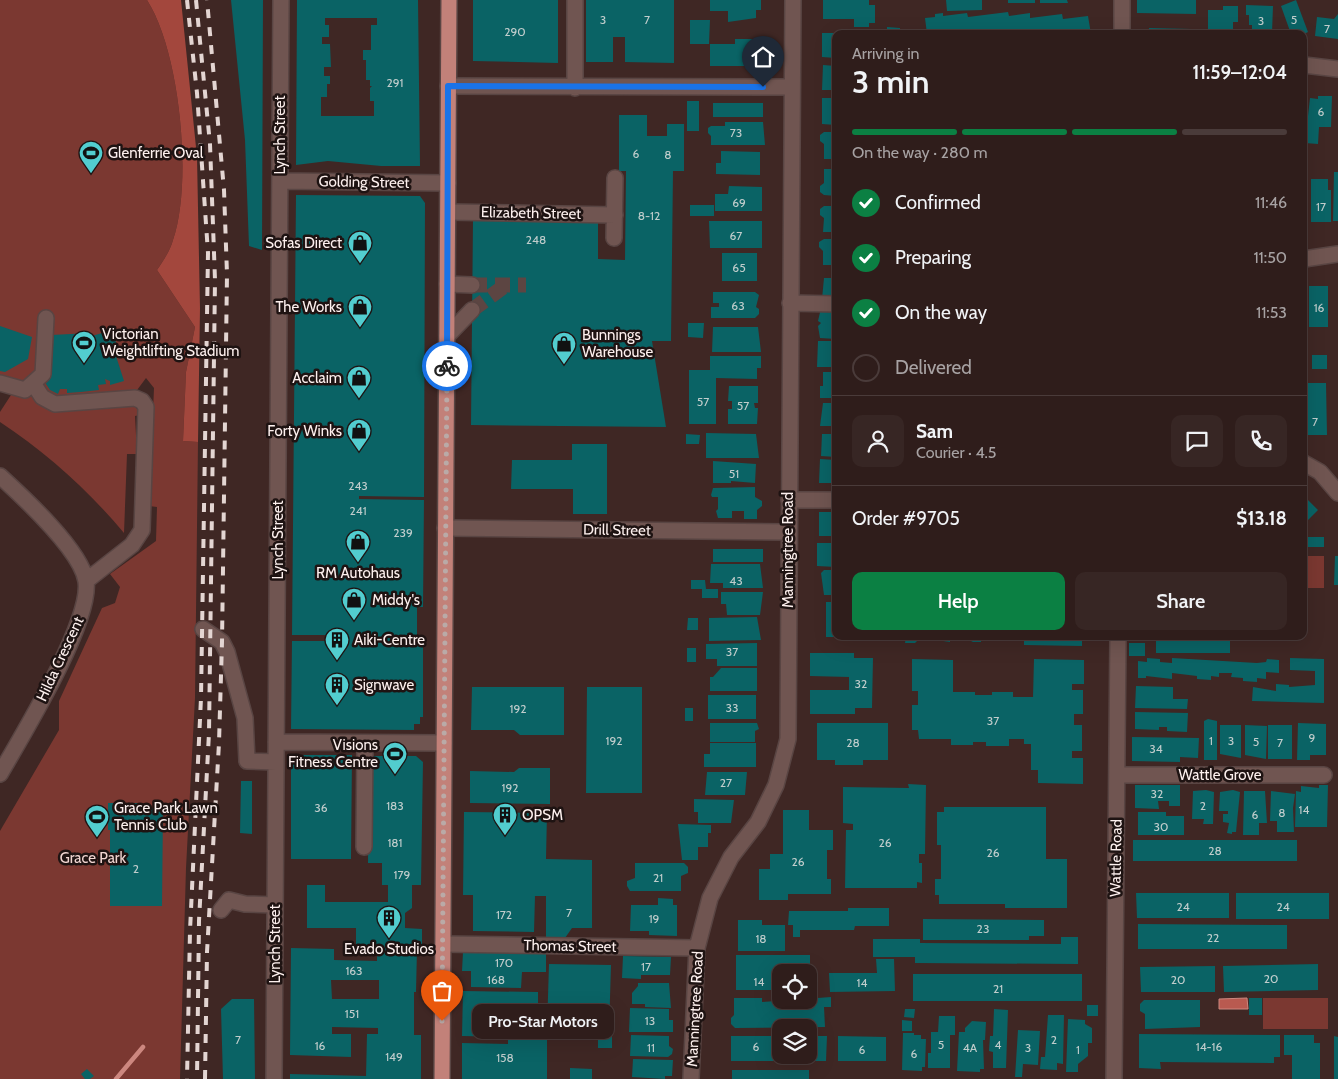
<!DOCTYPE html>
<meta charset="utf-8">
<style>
:root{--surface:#2f1d1b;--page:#372624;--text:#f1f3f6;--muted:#a7a2a3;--line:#4a3b3a;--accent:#0b8043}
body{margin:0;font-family:Cabin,sans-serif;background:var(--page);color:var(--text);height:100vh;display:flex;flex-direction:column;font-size:19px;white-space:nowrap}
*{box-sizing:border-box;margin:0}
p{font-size:16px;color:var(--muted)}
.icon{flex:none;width:28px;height:28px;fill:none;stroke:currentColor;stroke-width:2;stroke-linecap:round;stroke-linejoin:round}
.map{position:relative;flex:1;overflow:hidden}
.sheet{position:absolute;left:832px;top:30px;width:475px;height:610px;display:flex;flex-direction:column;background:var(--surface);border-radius:10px;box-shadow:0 5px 20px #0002,0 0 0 1px var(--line)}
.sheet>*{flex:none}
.fabs{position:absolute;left:772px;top:964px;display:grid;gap:10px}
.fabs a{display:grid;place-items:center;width:45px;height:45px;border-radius:10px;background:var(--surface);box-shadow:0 5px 20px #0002,0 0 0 1px var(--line);font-size:25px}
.pin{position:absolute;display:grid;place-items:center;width:42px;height:42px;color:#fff;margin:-51px -21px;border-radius:50% 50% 50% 0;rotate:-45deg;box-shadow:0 0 5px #0007}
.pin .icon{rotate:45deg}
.courier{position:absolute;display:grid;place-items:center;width:50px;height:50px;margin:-25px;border:4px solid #1a73e8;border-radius:50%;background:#fff;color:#222;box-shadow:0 1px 6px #0007}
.bubble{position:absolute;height:35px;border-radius:10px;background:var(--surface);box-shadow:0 5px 20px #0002,0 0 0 1px var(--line);font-size:16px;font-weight:600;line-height:35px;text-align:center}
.headline em{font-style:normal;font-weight:600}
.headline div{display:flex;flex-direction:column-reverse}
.headline{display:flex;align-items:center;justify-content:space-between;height:85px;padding:0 20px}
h1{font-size:32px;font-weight:600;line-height:38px}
.bar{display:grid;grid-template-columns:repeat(4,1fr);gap:8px 5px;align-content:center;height:60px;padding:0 20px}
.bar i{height:6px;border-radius:4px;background:var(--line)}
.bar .active{background:var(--accent)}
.bar p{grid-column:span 4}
.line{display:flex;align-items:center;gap:12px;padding:0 20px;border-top:1px solid var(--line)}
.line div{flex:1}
.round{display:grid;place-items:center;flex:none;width:52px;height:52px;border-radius:10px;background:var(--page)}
ol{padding:0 20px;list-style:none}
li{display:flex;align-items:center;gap:15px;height:55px}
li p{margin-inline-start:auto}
li .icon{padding:5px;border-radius:50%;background:var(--accent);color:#fff;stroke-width:4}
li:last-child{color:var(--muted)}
li i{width:28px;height:28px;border:2px solid var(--line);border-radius:50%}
.cta{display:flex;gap:10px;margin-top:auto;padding:10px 20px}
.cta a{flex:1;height:58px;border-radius:10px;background:var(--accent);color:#fff;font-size:20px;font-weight:600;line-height:58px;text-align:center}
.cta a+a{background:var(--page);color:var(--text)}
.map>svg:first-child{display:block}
</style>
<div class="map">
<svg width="1338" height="1079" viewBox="0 0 1338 1079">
<rect width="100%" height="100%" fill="#3f2724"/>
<path fill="#7b3831" d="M0,0H147C180,51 193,182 173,240C170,251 163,261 157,270L195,327L186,372L183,441L198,442L195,698L186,868L180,1079H0V831L59,730V701L102,608L115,603L120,587L110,574L156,541L157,507L149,506L154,388L146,378L126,405H133L139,411L140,415L135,416L137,454H127L124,533C88,490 47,453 0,422V412L11,395L0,391Z
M1304,556H1324V588H1304Z
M1263,998H1328V1029H1263Z"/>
<path fill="#a3473d" d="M147,0H181L197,157L200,308L198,442L183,441L186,372L195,327L157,270C163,261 170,251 173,240C193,182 180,51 147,0Z"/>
<path fill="#b95a50" stroke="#cd877f" d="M1247,998L1248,1009H1219V999Z"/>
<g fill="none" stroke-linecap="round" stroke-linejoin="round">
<path stroke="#cd877f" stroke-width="4.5" d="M116,1079L143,1047"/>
</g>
<path fill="#0a6365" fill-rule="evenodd" d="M231,0H263L262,250L249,246L245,140Z
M297,0H418L420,166H381L328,161L296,165ZM325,18H377V25H371V50H363V60H366V80H370V86H372L370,88V101H374V116H321V97H327V84H330V76H324V67H331L330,44H322V37H329V25H325Z
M473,0H558V63L473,61Z
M586,0H674V63L625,62V37H613V62H586Z
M710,0H761V10H756V18L728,22V11H710Z
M823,0H869V5H875V23H869V27H854V19H823Z
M946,0H982V10L947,11Z
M1008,0H1035V3H1008Z
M1040,0H1067L1068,3H1040Z
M1137,0H1196V14L1137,13Z
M1296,0L1308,32L1304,34H1291L1281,6Z
M1246,5L1273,6L1272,33L1252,34V25H1249V15H1246Z
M1223,6H1238V22H1233V30H1226V34H1208V10H1223Z
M1008,12L1009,16L1030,13V18L1062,14L1063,19L1088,16L1091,34H927L925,18L935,17V14L943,13V16L967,13L968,17Z
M1338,14V39L1315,36L1317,17L1334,19Z
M690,20H710L709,44H690Z
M887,27L900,28V34H887Z
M1149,28L1192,29V34H1149Z
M822,33H836V58L822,57Z
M735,39H752V45H763V66H710V44H735Z
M823,65L836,66V90H822Z
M1318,96H1332L1331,127H1319L1318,144L1305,143L1310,98L1318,99Z
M822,98H836V125L822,124Z
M687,101H699V131H687Z
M713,103H763V117H713Z
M619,115H647V136H667V124H684V171H673L671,341H652L666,427L471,425L473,219L598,221V259L625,260L626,171H619Z
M725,122H763L765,145H711V136L708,133V128L711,126H725Z
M824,132H836V159H824V144L820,141V135Z
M721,151L760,152V175L716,174V163H721Z
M824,169H836V196L824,195L820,192V186L824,183Z
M1334,172H1338V221H1333Z
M1311,179H1328V190H1331V222H1311Z
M729,186L762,187V211H715V194H728Z
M296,195L420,196L425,203L424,497L359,496V499L424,500L423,607H417V641H423V717H420V724H414V730L291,729L292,641H330L326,635H292Z
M690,205H714V216H690Z
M824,206H836V232H823L824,218L820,215V209Z
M709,221H762V248H710Z
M824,239H836V265H823V251L819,247V242Z
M722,253H757V281H722Z
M824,278H836V299H822Z
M1309,286H1328V327H1309Z
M713,292H755L759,295L756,307L759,309V314L755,318H711V307H719V303H713Z
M821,308L836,309V339L820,338L818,326L821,323L818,321Z
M688,323H704L703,338L688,337Z
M0,326L32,337L28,359L5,372L0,371Z
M713,327H758L761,352H712Z
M112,330L120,355L116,356L124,381L110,385V381L105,379L106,384L98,385L99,390L81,392L67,393V389H60L58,394L50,390L46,384L47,379H49L51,335L91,333L92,336Z
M818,341H836V367H817Z
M1312,355H1327V369H1312Z
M710,356H761V368H757V379L716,378V424H689V370H710Z
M823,372H836V398H820V386H823Z
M1308,383H1326L1327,435H1304V407H1308Z
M729,386H758V403H754L755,408H758L757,424H728V409H732V401H728Z
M823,403H836V426H820Z
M706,433L756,434L759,458H706Z
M686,434L700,435L699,444H686Z
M822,434H836V457L821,456Z
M572,444H607V514H573V489H511L512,460H572Z
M820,459L836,460V483H819Z
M713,461L756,464L755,483L731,481V483H713Z
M755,487V497L762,501V506L757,510V519H744V511H732V518H718L716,511L718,509V497H712L711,495L713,488Z
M1304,496L1318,510L1305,523L1304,521Z
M819,512H836V536H819Z
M1304,537H1324V547H1304Z
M817,543H836V567L817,566Z
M713,549H763V562H713Z
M1335,556H1338V585H1334Z
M711,564H760L763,588H723V583H710Z
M824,570H836V595H824L821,573Z
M691,580H705L706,589H718V598H702V589H691Z
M721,592H763L760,615H727L726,604H721Z
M826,602H836V637H826Z
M757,617L761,640L709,641V618Z
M688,618H698V630H687Z
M906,636H922L915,643H905Z
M936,636H950V642L936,640Z
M967,636H981V642H973L967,639Z
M1024,636H1082V646L1024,645Z
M1156,636L1196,638V636H1230V653H1156Z
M757,643V666H717V659H706V644Z
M1129,643H1145V656H1129Z
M687,648H696V662H687Z
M810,653H854V658H873L872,708H855V714H810V690H849V677L810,676Z
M1147,658L1160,659V662L1172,663V658L1257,663L1266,662L1267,659L1279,660V673L1266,672V679L1257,678V682L1243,681V678L1231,677L1232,673H1219V677L1211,676V680L1197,679V676L1172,673V679L1146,676V678H1138V661L1147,662Z
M1290,658L1324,659V703L1252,701L1253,687L1276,691V684L1289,685V687L1315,685V671L1290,670Z
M912,659L953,660V692H975V695H992V692H1013V697H1033L1034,659L1084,660V684H1072V690H1083V714H1074V725H1082V751H1072V758H1083V784L1038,783V770H1031V744H1024V739H1009V746H986V742H973V745H951V739H919L918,730H912V705H918V691H912Z
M721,668H757V691H710V677H713Z
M1136,686L1173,687V699H1188L1187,709L1135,708Z
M472,687H564V735H520L514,730H471Z
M587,687H642V793H586Z
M708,695H756V719H708Z
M685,708H693V721H685Z
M1135,712L1188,713L1187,732L1167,731V727H1159V730L1135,729Z
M1208,719L1217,721V760H1204V721Z
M710,723H757L759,729L755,731V742H710Z
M817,723H888V760H863V765H835V760H817Z
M1298,723L1326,724V755H1310V760H1297Z
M1220,725H1241V758L1220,754Z
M1245,725L1267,726L1266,759L1245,755Z
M1268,725H1292V759H1268Z
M1132,737L1199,738L1198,758L1180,757V762L1132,761Z
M710,743H756V767H704V754H710Z
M291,755H352L351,859H291Z
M369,756H416L423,762L421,885H412V908L405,913V928L422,929V949H417L416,992H414V1035H421V1079H290V1074L366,1076L367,1034H378V1028L332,1027V1034H351V1057L290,1055L291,948L334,949V960L377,961V949H356V928H307V885H325V902H388V885H382V863H368ZM331,980H379V999H332Z
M519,768H550V804L470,803V771L514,772Z
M707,772H747L745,795H705Z
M241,781H252V834L240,833Z
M908,784L926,785L925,854H919V863H922V883L917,882V888H845L846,830H853V824L843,823V787L909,788Z
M1135,785H1180V806H1169V801H1158L1159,809L1135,808Z
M1319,785H1328L1327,827H1295L1296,791L1301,792V786L1319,788Z
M1206,790L1214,792L1213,824H1203L1204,819H1192L1193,791Z
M1233,790L1240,792L1236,832H1232V834L1227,833L1229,823L1223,822V814H1228V811H1219L1220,792Z
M1244,791H1265L1267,823H1259V835H1243Z
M1271,791L1295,794L1293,808L1294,832H1277V821H1270Z
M694,799L734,800L731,823H698V812H694Z
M108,803H138V808H163L162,906H110V830H108Z
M944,807H1046V859H1067V908H1005V904H939V895H935V879H941V845H937V812H944Z
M783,810H809V830H833V850H827V879H831V894H788V900H759V869H770V854H783Z
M464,812L547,813L546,859L592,860V928H572L565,938H546V896H535L534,932L473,931V895H463Z
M1138,812H1166V816H1184V835H1138Z
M678,824L711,825V833H708V847H698V860H682Z
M1133,840H1297V861H1133Z
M635,863H684L688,867V873L681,876V891H630L627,886V881L635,878Z
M1136,893H1229V918H1137Z
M1236,893H1329V919H1236Z
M658,898L673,899V905H677V936L649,935V931H630L631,905H658Z
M848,908H889V926H855L854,930H800V937H793V925H788L789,911H848Z
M923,919L1044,920V936H1029V940H923Z
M738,920H762V925H785V951H738Z
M1138,924L1287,925V949H1138Z
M1061,937H1078V964L915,963V957H873V939H920V943L1061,944Z
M463,952L546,953V972H522L521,988L471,987V971H462Z
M736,955H810V967H782L781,990H736Z
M623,956L671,957L670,975H641V979L622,978Z
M876,959H894L895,991L830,992L829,973H877Z
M549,964L611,965L609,1031L547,1029Z
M1318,964V990L1224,992L1223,966Z
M1215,966V992H1141L1140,967Z
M913,974H1082V1001H913Z
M638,983H669L671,1008L645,1007V1004H632V993L638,986Z
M463,991L538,992V1037H547V1079H462V1043L508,1044V1037L462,1036Z
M831,997V1007H824L825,1027L735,1028L731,1024V1018L734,1015V998H762V1002Z
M1249,998H1262V1015H1249Z
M232,999H254L255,1079H223L221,1009Z
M1144,1000H1200V1027L1145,1029V1014L1140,1011V1004Z
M1087,1005H1098V1016H1087Z
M630,1008L669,1009V1020H673V1032H629Z
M905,1009H915L914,1018L904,1017Z
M994,1009L1008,1010L1006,1068H993V1052L989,1051L990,1036H993Z
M1048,1015H1064L1063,1064L1057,1063V1070L1040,1069L1041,1057H1045Z
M939,1016H955V1035H950V1068H928V1053H931V1032H938Z
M1068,1019L1085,1020V1024L1092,1028V1043H1088V1056L1078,1064V1072H1066Z
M902,1020L912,1021V1031H902Z
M972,1021L986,1022L985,1040H983L984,1069H980V1072L957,1071L959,1032H965V1028Z
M1018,1030L1040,1031L1038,1065L1023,1064L1022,1077H1015Z
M903,1033H914V1035H921V1039H926L925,1067H922V1071L902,1070Z
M598,1034H612V1048H598Z
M1139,1034L1280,1035V1057H1274V1063L1160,1062L1161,1069L1139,1068Z
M631,1035L669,1036V1046L673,1049L672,1054L668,1057L630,1056Z
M1284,1035H1314V1043H1320V1079H1292V1055H1284Z
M731,1036H781V1055H809V1036H827L826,1061H731Z
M838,1036L886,1037V1061H838Z
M1334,1036L1338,1037V1079H1334Z
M633,1059L673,1060L672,1076H665V1079L632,1077Z
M570,1068L592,1069V1079H570Z
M87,1069L94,1076L90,1079H85L81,1074Z
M732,1070H809V1079H732Z"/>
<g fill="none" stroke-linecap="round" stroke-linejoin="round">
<path stroke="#5c4542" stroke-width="15" stroke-dasharray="15 8" stroke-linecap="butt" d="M472,285H526
M472,310L506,285"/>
<defs>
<path id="minor" d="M1122,34V0
M1304,65L1338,69
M448,86L792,87
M575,88V0
M280,181L448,183
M448,212L615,215
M614,238L615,178
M1304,259L1338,254
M447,284L472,285
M790,303L836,304
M447,336L472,310
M0,383L25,390L43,374L46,318
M33,383L42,397L55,404L135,398L142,401L146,407L142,530L132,545L86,581
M1304,463L1320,472L1338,493
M0,476C23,497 81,550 86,581C92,621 22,736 0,774
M789,500H836
M445,528L788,532
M203,629L222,642L227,652L245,718L247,761L276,762
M276,742L444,743
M1117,775H1324
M364,847L365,743
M221,910L229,900L245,904L275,905
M443,944L697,948
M274,1079L281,0
M691,1079L697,948L710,898L731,857L758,822L776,785L788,739L793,0
M1114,1079L1118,636"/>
<path id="major" d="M442,1079L449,0"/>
</defs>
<use href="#minor" stroke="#594543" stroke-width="18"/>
<use href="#major" stroke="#594543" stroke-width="18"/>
<use href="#minor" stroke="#705551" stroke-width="15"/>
<use href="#major" stroke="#c28179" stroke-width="15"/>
<path stroke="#e3d5d2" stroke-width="4" stroke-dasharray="9 9" stroke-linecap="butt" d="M187,0L197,93L208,253L201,698L190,931L187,1079
M196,0L210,144L215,280L209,733L199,921L197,1079
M205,1079L207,952L219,743L222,642L227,274L224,190L207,0"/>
</g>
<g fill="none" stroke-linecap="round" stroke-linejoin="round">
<path stroke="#baaaa7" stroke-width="5" stroke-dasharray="0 9" d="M442,1021L447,366"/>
<path stroke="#1a73e8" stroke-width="6" d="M447,366L448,86L763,87"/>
</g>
<defs>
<symbol id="stadium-pin" viewBox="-11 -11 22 30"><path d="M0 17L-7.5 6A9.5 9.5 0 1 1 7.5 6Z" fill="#52cdcf" stroke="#1e1312"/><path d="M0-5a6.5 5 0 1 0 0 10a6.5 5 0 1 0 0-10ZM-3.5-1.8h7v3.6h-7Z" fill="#111"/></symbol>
<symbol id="shop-pin" viewBox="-11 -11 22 30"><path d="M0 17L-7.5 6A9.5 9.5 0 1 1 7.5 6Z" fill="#52cdcf" stroke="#1e1312"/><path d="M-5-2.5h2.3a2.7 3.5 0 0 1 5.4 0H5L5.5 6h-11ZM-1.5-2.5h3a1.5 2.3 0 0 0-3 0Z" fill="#111"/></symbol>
<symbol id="building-pin" viewBox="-11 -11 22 30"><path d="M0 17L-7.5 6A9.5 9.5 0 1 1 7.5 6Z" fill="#52cdcf" stroke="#1e1312"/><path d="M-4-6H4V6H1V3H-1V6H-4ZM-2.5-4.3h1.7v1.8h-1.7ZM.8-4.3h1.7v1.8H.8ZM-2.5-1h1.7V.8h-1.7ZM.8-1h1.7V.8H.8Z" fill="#111"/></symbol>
</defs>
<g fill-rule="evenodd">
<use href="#stadium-pin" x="77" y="139" width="28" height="38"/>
<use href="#shop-pin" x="346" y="229" width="28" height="38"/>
<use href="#shop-pin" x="346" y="293" width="28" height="38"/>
<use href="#stadium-pin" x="70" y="329" width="28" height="38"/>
<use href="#shop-pin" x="550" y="330" width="28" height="38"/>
<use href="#shop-pin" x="345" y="364" width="28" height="38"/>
<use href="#shop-pin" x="345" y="417" width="28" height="38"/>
<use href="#shop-pin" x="344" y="528" width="28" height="38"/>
<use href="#shop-pin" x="340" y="586" width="28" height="38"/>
<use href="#building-pin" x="323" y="626" width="28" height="38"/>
<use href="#building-pin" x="323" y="671" width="28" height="38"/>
<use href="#stadium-pin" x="381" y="740" width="28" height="38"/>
<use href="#building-pin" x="491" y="801" width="28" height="38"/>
<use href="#stadium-pin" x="83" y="803" width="28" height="38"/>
<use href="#building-pin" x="375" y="904" width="28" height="38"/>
</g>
<g text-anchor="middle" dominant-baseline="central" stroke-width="5" stroke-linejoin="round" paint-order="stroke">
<g font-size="12" fill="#c0cdcc">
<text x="603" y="19">3</text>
<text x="647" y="19">7</text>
<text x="1294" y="19">5</text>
<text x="1261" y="20">3</text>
<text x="1327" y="28">7</text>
<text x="515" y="31">290</text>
<text x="395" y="82">291</text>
<text x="1321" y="111">6</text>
<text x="736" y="132">73</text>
<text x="636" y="153">6</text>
<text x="668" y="154">8</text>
<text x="739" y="202">69</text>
<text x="1321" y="206">17</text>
<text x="649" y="215">8-12</text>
<text x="736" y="235">67</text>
<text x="536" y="239">248</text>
<text x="739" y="267">65</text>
<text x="738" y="305">63</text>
<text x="1319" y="307">16</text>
<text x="703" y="401">57</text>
<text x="743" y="405">57</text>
<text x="1315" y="421">7</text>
<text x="734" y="473">51</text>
<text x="358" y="485">243</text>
<text x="358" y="510">241</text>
<text x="403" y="532">239</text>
<text x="736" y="580">43</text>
<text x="732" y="651">37</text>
<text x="861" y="683">32</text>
<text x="732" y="707">33</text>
<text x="518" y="708">192</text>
<text x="993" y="720">37</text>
<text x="1312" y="737">9</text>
<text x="614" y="740">192</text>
<text x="1211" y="740">1</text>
<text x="1231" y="740">3</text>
<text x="1256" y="741">5</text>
<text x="853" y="742">28</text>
<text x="1280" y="742">7</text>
<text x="1156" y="748">34</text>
<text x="726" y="782">27</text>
<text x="510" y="787">192</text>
<text x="1157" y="793">32</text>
<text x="395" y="805">183</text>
<text x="1203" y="805">2</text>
<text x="321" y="807">36</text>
<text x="1304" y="809">14</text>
<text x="1282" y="812">8</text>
<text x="1255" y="814">6</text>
<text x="1161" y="826">30</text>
<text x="395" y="842">181</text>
<text x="885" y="842">26</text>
<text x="1215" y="850">28</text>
<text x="993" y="852">26</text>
<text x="798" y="861">26</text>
<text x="136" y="868">2</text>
<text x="402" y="874">179</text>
<text x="658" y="877">21</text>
<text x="1183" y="906">24</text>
<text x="1283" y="906">24</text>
<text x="569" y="912">7</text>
<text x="504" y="914">172</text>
<text x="654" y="918">19</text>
<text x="983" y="928">23</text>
<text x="1213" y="937">22</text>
<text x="761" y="938">18</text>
<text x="504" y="962">170</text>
<text x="646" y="966">17</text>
<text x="354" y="970">163</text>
<text x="1271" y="978">20</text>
<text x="496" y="979">168</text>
<text x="1178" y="979">20</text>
<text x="759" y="981">14</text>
<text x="862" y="982">14</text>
<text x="998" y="988">21</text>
<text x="352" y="1013">151</text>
<text x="650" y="1020">13</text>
<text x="238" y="1039">7</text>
<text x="1054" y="1039">2</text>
<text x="941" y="1044">5</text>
<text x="998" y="1044">4</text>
<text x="320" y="1045">16</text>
<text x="756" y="1046">6</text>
<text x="1209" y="1046">14-16</text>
<text x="651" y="1047">11</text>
<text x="970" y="1047">4A</text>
<text x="1028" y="1047">3</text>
<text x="862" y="1049">6</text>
<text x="1078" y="1049">1</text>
<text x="914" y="1053">6</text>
<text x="394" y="1056">149</text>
<text x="505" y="1057">158</text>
</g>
<g font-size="15" fill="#fdf0ee" stroke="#1e1312">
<text transform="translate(280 135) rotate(-90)">Lynch Street</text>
<text transform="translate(364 182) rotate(1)">Golding Street</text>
<text transform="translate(531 213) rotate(1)">Elizabeth Street</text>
<text transform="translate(617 530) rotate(1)">Drill Street</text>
<text transform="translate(278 540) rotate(-90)">Lynch Street</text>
<text transform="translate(788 550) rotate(-90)">Manningtree Road</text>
<text transform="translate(60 659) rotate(-65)">Hilda Crescent</text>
<text x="1220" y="775">Wattle Grove</text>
<text transform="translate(1116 858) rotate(-89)">Wattle Road</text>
<text transform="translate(275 944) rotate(-90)">Lynch Street</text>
<text transform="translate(570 946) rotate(1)">Thomas Street</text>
<text transform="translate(695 1009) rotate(-87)">Manningtree Road</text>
</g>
<g font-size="15" fill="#fdf0ee" stroke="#1e1312" text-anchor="start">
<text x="108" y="153">Glenferrie Oval</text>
<text x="342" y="243" text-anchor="end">Sofas Direct</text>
<text x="342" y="307" text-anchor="end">The Works</text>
<text x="102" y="334">Victorian<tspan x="102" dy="17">Weightlifting Stadium</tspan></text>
<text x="582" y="335">Bunnings<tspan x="582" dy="17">Warehouse</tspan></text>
<text x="342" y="378" text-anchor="end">Acclaim</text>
<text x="342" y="431" text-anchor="end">Forty Winks</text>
<text x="358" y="573" text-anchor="middle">RM Autohaus</text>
<text x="372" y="600">Middy's</text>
<text x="354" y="640">Aiki-Centre</text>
<text x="354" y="685">Signwave</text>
<text x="378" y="745" text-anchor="end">Visions<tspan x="378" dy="17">Fitness Centre</tspan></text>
<text x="114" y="808">Grace Park Lawn<tspan x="114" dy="17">Tennis Club</tspan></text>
<text x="522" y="815">OPSM</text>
<text x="389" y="949" text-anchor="middle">Evado Studios</text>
</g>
<g font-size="15" fill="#f0d5d1" stroke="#1e1312">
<text x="93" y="858">Grace Park</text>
</g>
</g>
</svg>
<div class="fabs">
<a><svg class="icon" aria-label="locate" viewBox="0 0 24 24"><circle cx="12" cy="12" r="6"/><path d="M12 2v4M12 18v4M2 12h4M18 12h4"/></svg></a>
<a><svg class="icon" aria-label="layers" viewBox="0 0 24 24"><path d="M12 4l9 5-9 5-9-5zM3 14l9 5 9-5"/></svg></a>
</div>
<div class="pin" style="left:442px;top:1021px;background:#ea580c"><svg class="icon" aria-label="bag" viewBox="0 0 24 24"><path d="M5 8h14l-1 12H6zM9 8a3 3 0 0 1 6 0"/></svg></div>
<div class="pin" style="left:763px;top:87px;background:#1f2937"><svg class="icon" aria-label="home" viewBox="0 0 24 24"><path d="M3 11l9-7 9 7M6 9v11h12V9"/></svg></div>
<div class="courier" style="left:447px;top:366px"><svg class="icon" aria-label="bike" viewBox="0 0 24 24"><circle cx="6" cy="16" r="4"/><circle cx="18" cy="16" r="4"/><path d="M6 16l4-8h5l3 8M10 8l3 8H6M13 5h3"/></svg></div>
<div class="bubble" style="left:472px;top:1004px;width:142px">Pro-Star Motors</div>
<section class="sheet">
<div class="headline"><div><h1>3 min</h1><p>Arriving in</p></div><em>11:59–12:04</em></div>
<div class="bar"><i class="active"></i><i class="active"></i><i class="active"></i><i></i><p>On the way · 280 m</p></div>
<ol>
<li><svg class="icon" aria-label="check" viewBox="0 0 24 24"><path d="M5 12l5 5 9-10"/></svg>Confirmed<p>11:46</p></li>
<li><svg class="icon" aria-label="check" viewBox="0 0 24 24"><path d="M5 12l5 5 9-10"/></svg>Preparing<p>11:50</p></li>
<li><svg class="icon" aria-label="check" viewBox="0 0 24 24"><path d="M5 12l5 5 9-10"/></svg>On the way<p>11:53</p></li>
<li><i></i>Delivered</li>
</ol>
<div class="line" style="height:90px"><a class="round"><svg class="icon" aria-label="person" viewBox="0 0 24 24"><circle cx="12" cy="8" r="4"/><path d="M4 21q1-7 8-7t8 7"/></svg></a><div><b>Sam</b><p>Courier · 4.5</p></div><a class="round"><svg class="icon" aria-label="chat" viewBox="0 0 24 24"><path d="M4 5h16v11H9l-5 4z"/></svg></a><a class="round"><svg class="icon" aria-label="phone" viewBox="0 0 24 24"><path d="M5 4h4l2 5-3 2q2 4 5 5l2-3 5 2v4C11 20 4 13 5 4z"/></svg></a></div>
<div class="line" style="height:65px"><div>Order #9705</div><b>$13.18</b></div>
<div class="cta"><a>Help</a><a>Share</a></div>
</section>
</div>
